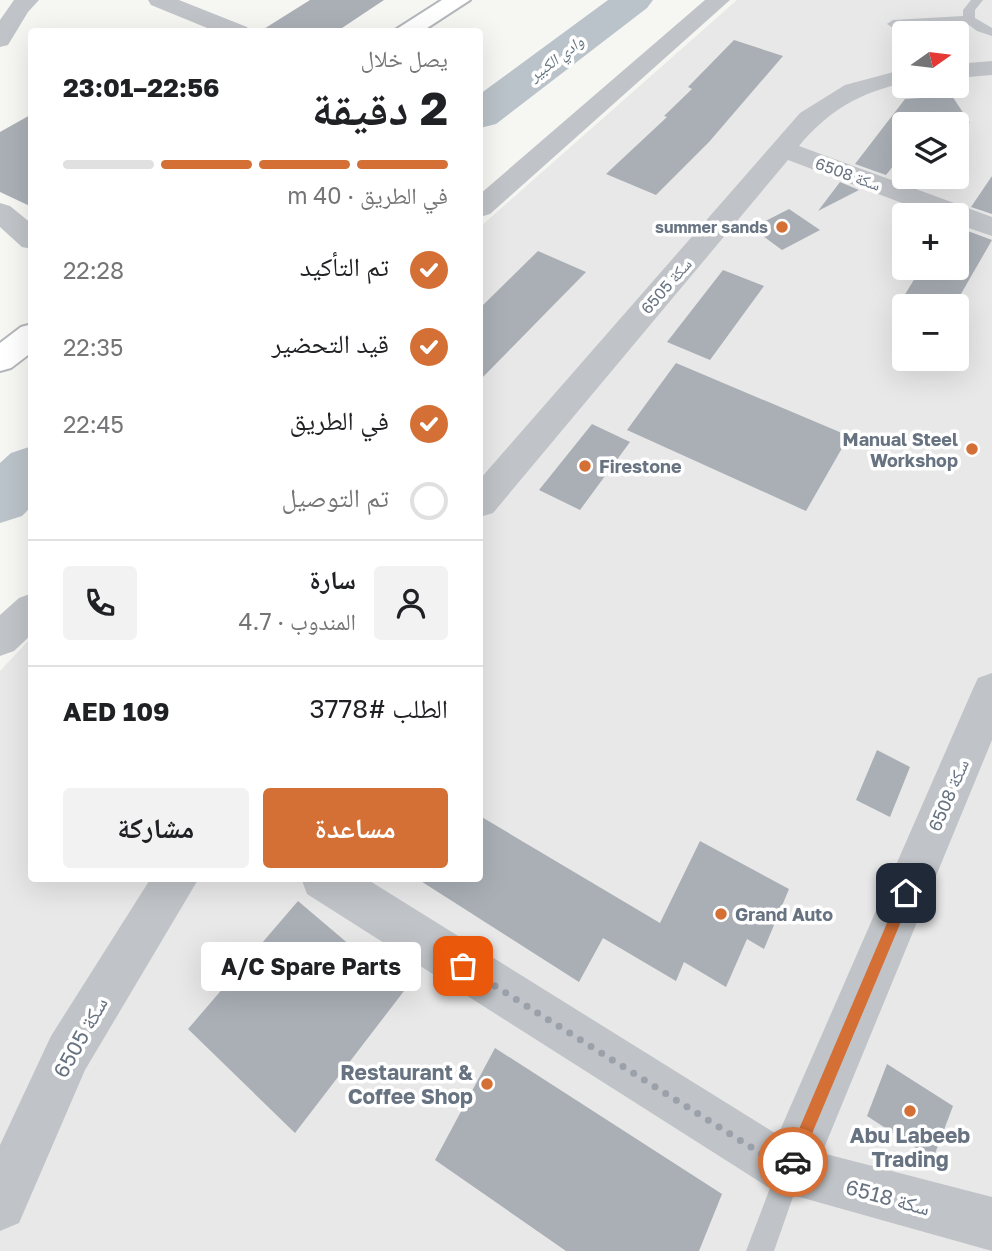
<!DOCTYPE html>
<html lang="ar">
<meta charset="utf-8">
<style>
:root{--surface:#fff;--page:#f2f2f2;--text:#202124;--muted:#757577;--line:#e0e0e0;--accent:#d47036}
body{margin:0;font-family:"Golos Text","Noto Naskh Arabic",sans-serif;background:var(--page);color:var(--text);direction:rtl;height:100vh;display:flex;flex-direction:column;font-size:26px;white-space:nowrap}
*{box-sizing:border-box;margin:0}
p{font-size:23px;color:var(--muted)}
.icon{flex:none;width:38px;height:38px;fill:none;stroke:currentColor;stroke-width:2;stroke-linecap:round;stroke-linejoin:round}
.map{position:relative;flex:1;overflow:hidden;direction:ltr}
.panel{position:absolute;left:28px;top:28px;width:455px;height:854px;display:flex;flex-direction:column;background:var(--surface);border-radius:7px;box-shadow:0 7px 28px #0002;direction:rtl}
.panel>*{flex:none}
.needle{width:46px;rotate:76deg}
.fabs{position:absolute;left:892px;top:21px;display:grid;gap:14px}
.fabs a{display:grid;place-items:center;width:77px;height:77px;border-radius:7px;background:var(--surface);box-shadow:0 7px 28px #0002;font-size:35px}
.pin{position:absolute;display:grid;place-items:center;width:60px;height:60px;color:#fff;margin:-30px;border-radius:14px;box-shadow:0 4px 10px #0006}
.courier{position:absolute;display:grid;place-items:center;width:70px;height:70px;margin:-35px;border:5px solid #d47036;border-radius:50%;background:#fff;color:#222;box-shadow:0 2px 9px #0007}
.bubble{position:absolute;height:49px;border-radius:7px;background:var(--surface);box-shadow:0 7px 28px #0002;font-size:23px;font-weight:700;line-height:49px;text-align:center;direction:rtl}
.overview em{font-style:normal;font-weight:700}
.overview div{display:flex;flex-direction:column-reverse}
.overview{display:flex;align-items:center;justify-content:space-between;height:119px;padding:0 35px}
h1{font-size:46px;font-weight:700;line-height:52px}
.bar{display:grid;grid-template-columns:repeat(4,1fr);gap:10px 7px;align-content:center;height:84px;padding:0 35px}
.bar i{height:9px;border-radius:5px;background:var(--line)}
.bar .selected{background:var(--accent)}
.bar p{grid-column:span 4}
.line{display:flex;align-items:center;gap:18px;padding:0 35px;border-top:2px solid var(--line)}
.line div{flex:1}
.round{display:grid;place-items:center;flex:none;width:74px;height:74px;border-radius:7px;background:var(--page)}
ol{padding:0 35px;list-style:none}
li{display:flex;align-items:center;gap:21px;height:77px}
li p{margin-inline-start:auto}
li .icon{padding:7px;border-radius:50%;background:var(--accent);color:#fff;stroke-width:4}
li:last-child{color:var(--muted)}
li i{width:38px;height:38px;border:4px solid var(--line);border-radius:50%}
.action{display:flex;gap:14px;margin-top:auto;padding:14px 35px}
.action a{flex:1;height:80px;border-radius:7px;background:var(--accent);color:#fff;font-size:28px;font-weight:700;line-height:80px;text-align:center}
.action a+a{background:var(--page);color:var(--text)}
.map>svg:first-child{display:block}
</style>
<div class="map">
<svg width="992" height="1251" viewBox="0 0 992 1251">
<rect width="100%" height="100%" fill="#f6f6f3"/>
<path fill="#e7e8e7" fill-rule="evenodd" d="M737,0H992V1251H0V671L31,638L32,878H480V227ZM905,33H957V86H905ZM905,124H957V177H905ZM905,215H957V268H905ZM905,306H957V359H905Z"/>
<g fill="none" stroke-linecap="round" stroke-linejoin="round">
<path fill="#bac3c9" fill-rule="evenodd" d="M608,0H653L647,8L496,124L480,128V94Z
M32,446V506L22,516L0,523V463L11,453Z"/>
</g>
<path fill="#aaafb6" d="M310,0H384L336,32H259Z
M734,40L783,56L709,142L656,195L606,174L667,117L664,116L692,89L688,87Z
M952,96L970,123L905,124V151L886,175L855,164L905,99Z
M32,114V207L0,192V132Z
M992,176V214L971,207Z
M840,182L859,190L818,211Z
M789,209L820,230L782,250L752,228Z
M957,227L992,240L954,306H898L921,268H957Z
M538,251L586,272L480,380V308Z
M723,270L764,286L710,360L667,342Z
M676,363L849,436L806,511L627,430Z
M592,424L630,442L580,510L539,490Z
M877,750L910,767L890,817L856,800Z
M480,816L660,923L700,841L789,889L764,949L747,939L726,987L684,962L676,981L603,938L579,982L416,878H480Z
M298,901L404,991L295,1133L188,1029Z
M495,1048L722,1194L699,1251H566L435,1160Z
M887,1064L953,1106L933,1159L867,1116Z"/>
<g fill="none" stroke-linecap="round" stroke-linejoin="round">
<defs>
<path id="secondary" d="M442,0H470L421,32H392Z
M32,324V352L11,368L0,371V343L21,327Z"/>
</defs>
<use href="#secondary" stroke="#b3b6bb" stroke-width="4"/>
<path fill="#c0c3c7" fill-rule="evenodd" d="M971,0H983L975,10V18L992,28V36L977,31L966,23L893,28L887,24L893,20L963,16V10Z
M789,1158L798,1162L802,1171L774,1251H746L780,1162Z"/>
<path fill="#c0c3c7" fill-rule="evenodd" d="M14,0H39L28,12L8,45L0,47V20Z
M148,0H179L247,27L250,32H217L151,5Z
M705,0H730L490,214L480,217V194Z
M992,61V75L957,78V64Z
M905,69V83C860,92 828,111 799,146L992,217V236L957,224V215H934L788,160L493,513L480,517V479L800,113L845,85Z
M0,203L10,206L32,224V249L22,247L0,227Z
M32,593V634L14,651L0,656V615L19,598Z
M992,673V740L822,1153L992,1197V1251L771,1189L307,894L301,878H365L778,1135L972,691L978,678Z
M151,878H199L85,1070L19,1223L0,1231V1145L51,1036Z"/>
<use href="#secondary" fill="#fff" fill-rule="evenodd"/>
</g>
<path fill="#d47036" d="M906,886L913,893L798,1167L793,1169L785,1162L902,888Z"/>
<g fill="none" stroke-linecap="round" stroke-linejoin="round">
<path stroke="#9aa1aa" stroke-width="7" stroke-dasharray="0 12.6" d="M463,966L789,1171L793,1162"/>
</g>
<g fill="#d47036" stroke="#fff" stroke-width="2.5">
<circle cx="782" cy="227" r="7"/>
<circle cx="972" cy="449" r="7"/>
<circle cx="585" cy="466" r="7"/>
<circle cx="721" cy="914" r="7"/>
<circle cx="487" cy="1084" r="7"/>
<circle cx="910" cy="1111" r="7"/>
</g>
<g text-anchor="middle" dominant-baseline="central" stroke-width="7" stroke-linejoin="round" paint-order="stroke">
<g font-size="16" font-style="italic" fill="#63737e" stroke="#fff">
<text transform="translate(556 58) rotate(-37)">وادي الكبير</text>
</g>
<g font-size="16" fill="#687382" stroke="#fff">
<text transform="translate(848 174) rotate(20)">سكة 6508</text>
<text transform="translate(666 286) rotate(-49)">سكة 6505</text>
</g>
<g font-size="16" font-weight="bold" fill="#687382" stroke="#fff" text-anchor="end">
<text x="768" y="227">summer sands</text>
</g>
<g font-size="18" font-weight="bold" fill="#687382" stroke="#fff" text-anchor="start">
<text x="958" y="439" text-anchor="end">Manual Steel<tspan x="958" dy="21">Workshop</tspan></text>
<text x="599" y="466">Firestone</text>
<text x="735" y="914">Grand Auto</text>
</g>
<g font-size="18" fill="#687382" stroke="#fff">
<text transform="translate(948 795) rotate(-67)">سكة 6508</text>
</g>
<g font-size="21" fill="#687382" stroke="#fff">
<text transform="translate(80 1037) rotate(-61)">سكة 6505</text>
<text transform="translate(888 1197) rotate(15)">سكة 6518</text>
</g>
<g font-size="21" font-weight="bold" fill="#687382" stroke="#fff" text-anchor="end">
<text x="473" y="1072">Restaurant &amp;<tspan x="473" dy="24">Coffee Shop</tspan></text>
<text x="910" y="1135" text-anchor="middle">Abu Labeeb<tspan x="910" dy="24">Trading</tspan></text>
</g>
</g>
</svg>
<div class="fabs">
<a><svg class="needle" viewBox="-14 -14 28 28"><path d="M0-13l5 13h-10z" fill="#e53935"/><path d="M0 13l5-13h-10z" fill="#757577"/></svg></a>
<a><svg class="icon" aria-label="layers" viewBox="0 0 24 24"><path d="M12 4l9 5-9 5-9-5zM3 14l9 5 9-5"/></svg></a>
<a>+</a>
<a>−</a>
</div>
<div class="pin" style="left:463px;top:966px;background:#ea580c"><svg class="icon" aria-label="bag" viewBox="0 0 24 24"><path d="M5 8h14l-1 12H6zM9 8a3 3 0 0 1 6 0"/></svg></div>
<div class="pin" style="left:906px;top:893px;background:#1f2937"><svg class="icon" aria-label="home" viewBox="0 0 24 24"><path d="M3 11l9-7 9 7M6 9v11h12V9"/></svg></div>
<div class="courier" style="left:793px;top:1162px"><svg class="icon" aria-label="car" viewBox="0 0 24 24"><path d="M5 17H2v-5l4-1 3-4h7l3 4 3 1v5h-3M9 17h6M6 11h13"/><circle cx="7" cy="17" r="2"/><circle cx="17" cy="17" r="2"/></svg></div>
<div class="bubble" style="left:201px;top:942px;width:220px">A/C Spare Parts</div>
<section class="panel">
<div class="overview"><div><h1>2 دقيقة</h1><p>يصل خلال</p></div><em>22:56–23:01</em></div>
<div class="bar"><i class="selected"></i><i class="selected"></i><i class="selected"></i><i></i><p>في الطريق · 40 m</p></div>
<ol>
<li><svg class="icon" aria-label="check" viewBox="0 0 24 24"><path d="M5 12l5 5 9-10"/></svg>تم التأكيد<p>22:28</p></li>
<li><svg class="icon" aria-label="check" viewBox="0 0 24 24"><path d="M5 12l5 5 9-10"/></svg>قيد التحضير<p>22:35</p></li>
<li><svg class="icon" aria-label="check" viewBox="0 0 24 24"><path d="M5 12l5 5 9-10"/></svg>في الطريق<p>22:45</p></li>
<li><i></i>تم التوصيل</li>
</ol>
<div class="line" style="height:126px"><a class="round"><svg class="icon" aria-label="person" viewBox="0 0 24 24"><circle cx="12" cy="8" r="4"/><path d="M4 21q1-7 8-7t8 7"/></svg></a><div><b>سارة</b><p>المندوب · 4.7</p></div><a class="round"><svg class="icon" aria-label="phone" viewBox="0 0 24 24"><path d="M5 4h4l2 5-3 2q2 4 5 5l2-3 5 2v4C11 20 4 13 5 4z"/></svg></a></div>
<div class="line" style="height:91px"><div>الطلب #3778</div><b>AED 109</b></div>
<div class="action"><a>مساعدة</a><a>مشاركة</a></div>
</section>
</div>
